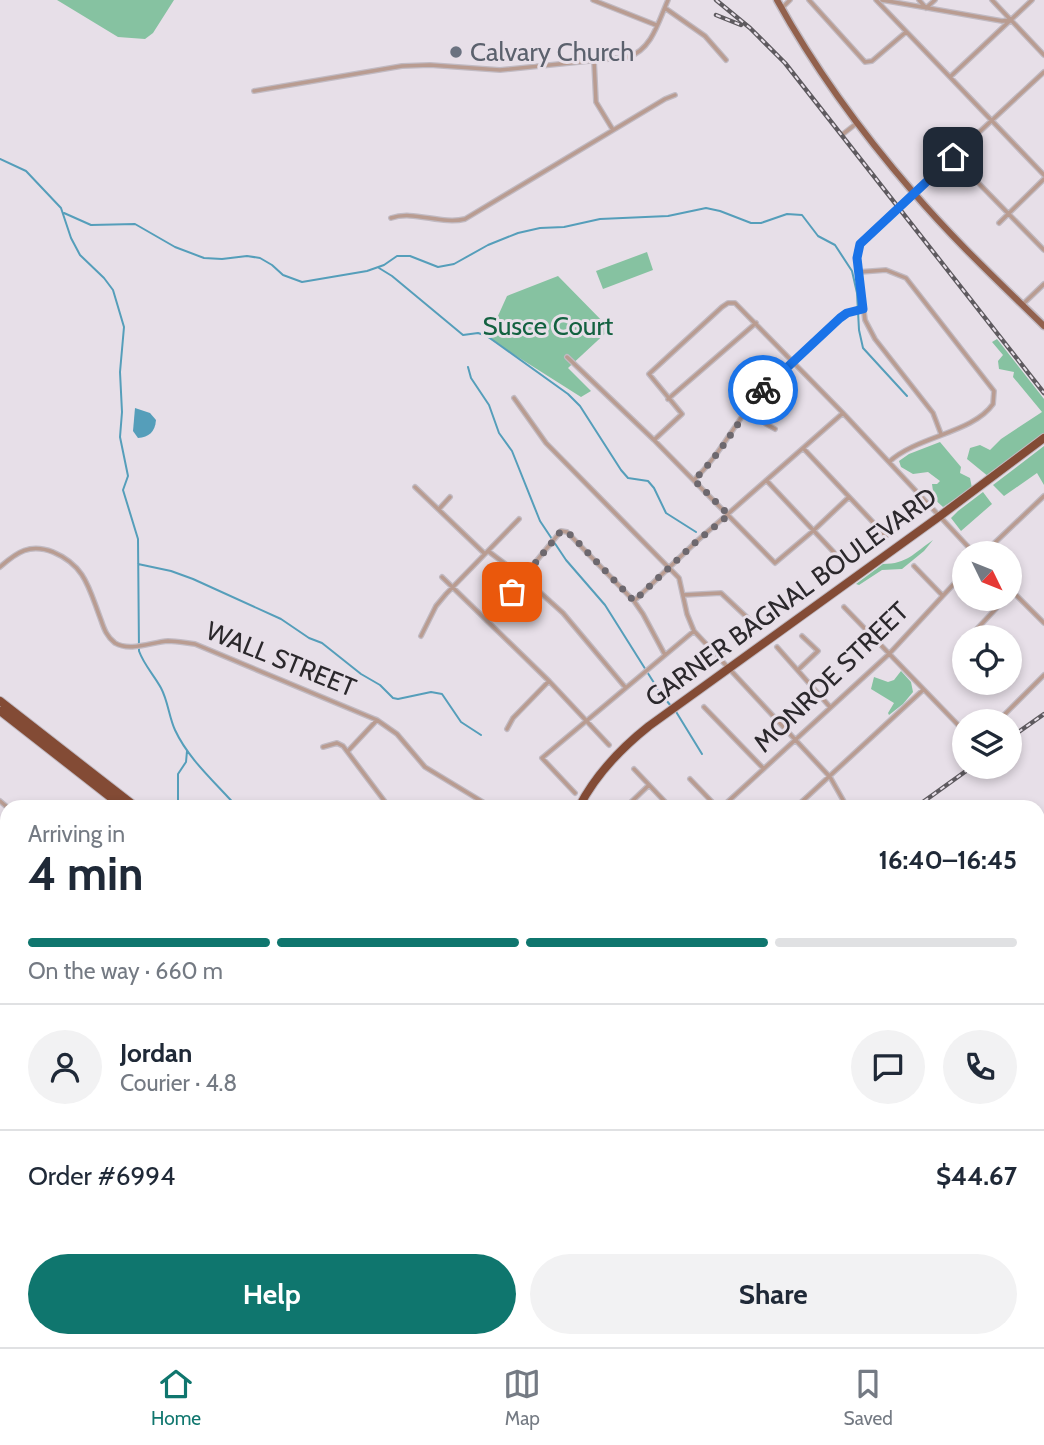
<!DOCTYPE html>
<meta charset="utf-8">
<style>
:root{--surface:#fff;--page:#f2f2f3;--text:#1f2937;--muted:#747a83;--line:#e0e1e3;--accent:#0f766e}
body{margin:0;font-family:Cabin,sans-serif;background:var(--page);color:var(--text);height:100vh;display:flex;flex-direction:column;font-size:26px;white-space:nowrap}
*{box-sizing:border-box;margin:0}
p{font-size:23px;color:var(--muted)}
.icon{flex:none;width:38px;height:38px;fill:none;stroke:currentColor;stroke-width:2;stroke-linecap:round;stroke-linejoin:round}
.map{position:relative;flex:1;overflow:hidden}
.details{position:absolute;left:0px;top:800px;width:1045px;height:548px;display:flex;flex-direction:column;background:var(--surface);border-radius:21px 21px 0 0;box-shadow:0 4px 10px #0003}
.details>*{flex:none}
.needle{width:46px;rotate:133deg}
.buttons{position:absolute;left:952px;top:541px;display:grid;gap:14px}
.buttons a{display:grid;place-items:center;width:70px;height:70px;border-radius:50%;background:var(--surface);box-shadow:0 4px 10px #0003;font-size:35px}
.pin{position:absolute;display:grid;place-items:center;width:60px;height:60px;color:#fff;margin:-30px;border-radius:14px;box-shadow:0 4px 10px #0006}
.courier{position:absolute;display:grid;place-items:center;width:70px;height:70px;margin:-35px;border:5px solid #1a73e8;border-radius:50%;background:#fff;color:#222;box-shadow:0 2px 9px #0007}
.overview em{font-style:normal;font-weight:700}
.overview div{display:flex;flex-direction:column-reverse}
.overview{display:flex;align-items:center;justify-content:space-between;height:119px;padding:0 28px}
h1{font-size:46px;font-weight:700;line-height:52px}
.bar{display:grid;grid-template-columns:repeat(4,1fr);gap:10px 7px;align-content:center;height:84px;padding:0 28px}
.bar i{height:9px;border-radius:5px;background:var(--line)}
.bar .selected{background:var(--accent)}
.bar p{grid-column:span 4}
.line{display:flex;align-items:center;gap:18px;padding:0 28px;border-top:2px solid var(--line)}
.line div{flex:1}
.round{display:grid;place-items:center;flex:none;width:74px;height:74px;border-radius:37px;background:var(--page)}
.cta{display:flex;gap:14px;margin-top:auto;padding:14px 28px}
.cta a{flex:1;height:80px;border-radius:42px;background:var(--accent);color:#fff;font-size:28px;font-weight:700;line-height:80px;text-align:center}
.cta a+a{background:var(--page);color:var(--text)}
.dock{display:flex;justify-content:space-around;align-items:center;height:98px;border-top:2px solid var(--line);background:var(--surface);font-size:19px;color:var(--muted)}
.dock a{display:grid;justify-items:center;gap:4px}
.dock .selected{color:var(--accent)}
.map>svg:first-child{display:block}
</style>
<div class="map">
<svg width="1044" height="1347" viewBox="0 0 1044 1347">
<rect width="100%" height="100%" fill="#e7dfe8"/>
<path fill="#dfd2e1" d="M7,1264V1340L89,1341L95,1347H0V1265Z"/>
<path fill="#86c2a1" d="M57,0H174L153,33L145,39L118,37Z
M647,252L653,270L603,289L596,271Z
M558,276L610,329L568,368L591,391L581,397L488,338L507,296Z
M997,339L1044,399V434L989,477L967,459L970,448L980,445L990,450L1001,439L1042,412L1013,377L1014,372L999,369L998,361L1003,355L992,342Z
M940,442L961,467L960,473L970,478L972,488L943,507L931,496L933,491L932,484H937L940,481L928,472L913,474L901,467L899,461L909,454Z
M1044,446V485L1037,473L1004,496L993,485Z
M983,492L992,504L961,531L951,518L958,511Z
M933,540L924,551L902,569L882,570L859,585L856,584L883,564C907,564 914,553 933,540Z
M901,671L911,682L913,692L903,704L889,715L888,713L894,703L871,689L874,677L888,682L894,680Z
M106,1340H177V1341L175,1347H98Z"/>
<path fill="#559eba" d="M135,408L150,413L156,420C155,432 149,437 138,438L133,431Z"/>
<g fill="none" stroke-linecap="round" stroke-linejoin="round">
<path stroke="#559eba" stroke-width="2" d="M0,159L26,171L61,208L71,238L80,255L104,278L113,290L124,327L120,372L122,412L120,437L128,476L123,490L138,539L139,651C144,665 154,675 161,688C168,701 169,717 175,730C189,760 215,782 237,807
M64,213L91,225L135,224L175,247L204,258L222,259L247,256L260,258L272,265L283,275L302,282L367,271L384,265L397,256H410L438,267L454,264L488,245L518,233L540,228L564,227L600,219L668,216L706,208L720,211L751,223H761L787,214L802,215L818,236L835,245L852,271L857,293L859,330L863,348L907,396
M379,268L392,276L463,335L478,333L487,336L568,394L580,406L621,470L628,478L648,481L654,488L666,513L696,532
M468,367L471,378L489,405L499,433L512,451L540,521L566,560L605,605L661,694L671,706
M138,564L171,571L193,579L281,619L309,638L322,643L361,674L380,685L393,698L398,699L431,692L442,694L461,722L481,735
M675,710L702,754
M178,807V774L186,762L187,751
M1038,1270L1044,1275
M760,1340L768,1347
M802,1347L817,1344L844,1347"/>
<defs>
<path id="street" d="M593,0L656,25
M809,0L865,62L872,61L906,32
M876,0L1044,175
M882,0L1002,21L1010,20
M919,0L926,8L935,0
M992,0L1044,55
M665,8L705,36L726,60
M782,8L790,0
M594,61L596,102L613,130
M950,77L1032,0
M254,91L402,66L430,65L500,70L628,57C652,50 659,20 668,0
M940,132L959,152
M843,134L857,123
M953,157L1044,250
M391,218C414,210 441,225 465,219L665,99L675,95
M999,223L1044,179
M859,272L886,270L906,278L994,391L993,404C973,433 917,436 889,462
M1022,305L1044,284
M567,357L654,440L775,563L813,531L849,497
M744,392L751,400L749,407L766,424L775,429
M514,398L546,443L679,578L687,614L694,631L830,777L847,807
M668,399L756,323
M751,400L757,392L754,389
M941,434L933,413L875,339L865,320L857,258V251L864,239L1044,72
M654,440L682,414L649,374L722,307L728,303H735L843,413L974,553
M804,449L886,536
M694,480C717,458 730,432 749,407C769,381 795,360 819,338C832,325 844,311 863,309
M767,481L844,563
M415,487L485,554
M439,509L450,497
M488,551L524,578L563,613L625,687
M984,553L1044,496
M914,566L942,595
M0,567C17,552 30,543 53,552C86,566 89,589 101,620C104,629 107,637 115,643C130,652 152,642 168,641C177,641 186,643 195,644L377,720L397,734L425,767L491,807
M442,577L549,681L609,745
M1010,589L1044,623
M683,595L721,593L753,623
M634,601L697,541L843,413
M844,607L964,731
M487,621L561,531L567,532L634,601L643,614L665,655
M974,632L1006,598
M421,636L436,606L446,594L519,519
M777,647L830,707
M799,669L818,651L802,636
M704,707L763,768
M998,721L1044,675
M507,729L513,718L549,681
M323,747L337,743L343,746L389,807
M348,751L377,720
M634,769L670,807
M690,779L717,807
M575,793L542,758L694,631
M0,801L7,807
M626,807L649,785
M722,807L889,654L964,573
M796,807L923,690
M1038,890L1044,891
M1038,987L1044,989
M1038,1052L1044,1055
M0,1093L7,1104
M1038,1105L1044,1071
M1038,1175L1044,1182
M302,1340L309,1347
M542,1340L552,1347
M876,1340L877,1347
M934,1340L937,1347
M205,1347L212,1340
M395,1347L402,1340
M512,1347L529,1340"/>
<path id="secondary" d="M1038,926L1044,927
M455,1340L464,1347
M746,1340L752,1347
M281,1347L289,1340"/>
<path id="primary" d="M777,0C815,69 862,133 913,192C953,239 1000,283 1044,326"/>
<path id="highway" d="M0,701L136,807
M0,711L123,807
M579,807C596,774 620,749 649,726L940,516L1044,438
M0,1200L7,1198
M773,1340L779,1347
M787,1340L793,1347"/>
</defs>
<use href="#street" stroke="#c1bac2" stroke-width="6"/>
<use href="#secondary" stroke="#c1bac2" stroke-width="8"/>
<use href="#primary" stroke="#c1bac2" stroke-width="9"/>
<use href="#highway" stroke="#c1bac2" stroke-width="10"/>
<use href="#street" stroke="#b99c91" stroke-width="3.5"/>
<use href="#secondary" stroke="#a37a6a" stroke-width="5"/>
<use href="#primary" stroke="#92614d" stroke-width="6"/>
<use href="#highway" stroke="#834b35" stroke-width="8"/>
<defs>
<path id="rail" d="M716,0L750,28L785,63L1044,393
M716,15L741,25
M1010,738L1044,714
M916,807L973,766
M0,1249L7,1248"/>
</defs>
<use href="#rail" stroke="#5e5a5f" stroke-width="4.5"/>
<use href="#rail" stroke="#e7dfe8" stroke-width="2" stroke-dasharray="5" stroke-linecap="butt"/>
</g>
<g fill="none" stroke-linecap="round" stroke-linejoin="round">
<path stroke="#6d686e" stroke-width="7" stroke-dasharray="0 12.6" d="M512,592L561,531L571,535L634,601L697,541L729,515L694,480C722,453 739,419 763,390"/>
<path stroke="#1a73e8" stroke-width="9" d="M763,390L840,318L847,313L863,309L857,258L860,244L953,157"/>
</g>
<circle fill="#6b7280" stroke="#e7dfe8" stroke-width="2.5" cx="456" cy="52" r="7"/>
<g text-anchor="middle" dominant-baseline="central" stroke-width="6" stroke-linejoin="round" paint-order="stroke">
<g font-size="26" fill="#5b616d" stroke="#e7dfe8" text-anchor="start">
<text x="470" y="52">Calvary Church</text>
</g>
<g font-size="26" fill="#136140" stroke="#e7dfe8">
<text x="548" y="326">Susce Court</text>
</g>
<g font-size="26" fill="#2b282c" stroke="#e7dfe8">
<text transform="translate(791 597) rotate(-36)">GARNER BAGNAL BOULEVARD</text>
<text transform="translate(281 659) rotate(22)">WALL STREET</text>
<text transform="translate(831 677) rotate(-44)">MONROE STREET</text>
</g>
</g>
</svg>
<div class="buttons">
<a><svg class="needle" viewBox="-14 -14 28 28"><path d="M0-13l5 13h-10z" fill="#e53935"/><path d="M0 13l5-13h-10z" fill="#747a83"/></svg></a>
<a><svg class="icon" aria-label="locate" viewBox="0 0 24 24"><circle cx="12" cy="12" r="6"/><path d="M12 2v4M12 18v4M2 12h4M18 12h4"/></svg></a>
<a><svg class="icon" aria-label="layers" viewBox="0 0 24 24"><path d="M12 4l9 5-9 5-9-5zM3 14l9 5 9-5"/></svg></a>
</div>
<div class="pin" style="left:512px;top:592px;background:#ea580c"><svg class="icon" aria-label="bag" viewBox="0 0 24 24"><path d="M5 8h14l-1 12H6zM9 8a3 3 0 0 1 6 0"/></svg></div>
<div class="pin" style="left:953px;top:157px;background:#1f2937"><svg class="icon" aria-label="home" viewBox="0 0 24 24"><path d="M3 11l9-7 9 7M6 9v11h12V9"/></svg></div>
<div class="courier" style="left:763px;top:390px"><svg class="icon" aria-label="bike" viewBox="0 0 24 24"><circle cx="6" cy="16" r="4"/><circle cx="18" cy="16" r="4"/><path d="M6 16l4-8h5l3 8M10 8l3 8H6M13 5h3"/></svg></div>
<section class="details">
<div class="overview"><div><h1>4 min</h1><p>Arriving in</p></div><em>16:40–16:45</em></div>
<div class="bar"><i class="selected"></i><i class="selected"></i><i class="selected"></i><i></i><p>On the way · 660 m</p></div>
<div class="line" style="height:126px"><a class="round"><svg class="icon" aria-label="person" viewBox="0 0 24 24"><circle cx="12" cy="8" r="4"/><path d="M4 21q1-7 8-7t8 7"/></svg></a><div><b>Jordan</b><p>Courier · 4.8</p></div><a class="round"><svg class="icon" aria-label="chat" viewBox="0 0 24 24"><path d="M4 5h16v11H9l-5 4z"/></svg></a><a class="round"><svg class="icon" aria-label="phone" viewBox="0 0 24 24"><path d="M5 4h4l2 5-3 2q2 4 5 5l2-3 5 2v4C11 20 4 13 5 4z"/></svg></a></div>
<div class="line" style="height:91px"><div>Order #6994</div><b>$44.67</b></div>
<div class="cta"><a>Help</a><a>Share</a></div>
</section>
</div>
<nav class="dock">
<a class="selected"><svg class="icon" aria-label="home" viewBox="0 0 24 24"><path d="M3 11l9-7 9 7M6 9v11h12V9"/></svg>Home</a>
<a><svg class="icon" aria-label="map" viewBox="0 0 24 24"><path d="M3 6l6-2 6 2 6-2v14l-6 2-6-2-6 2zM9 4v14M15 6v14"/></svg>Map</a>
<a><svg class="icon" aria-label="saved" viewBox="0 0 24 24"><path d="M7 4h10v16l-5-4-5 4z"/></svg>Saved</a>
</nav>
